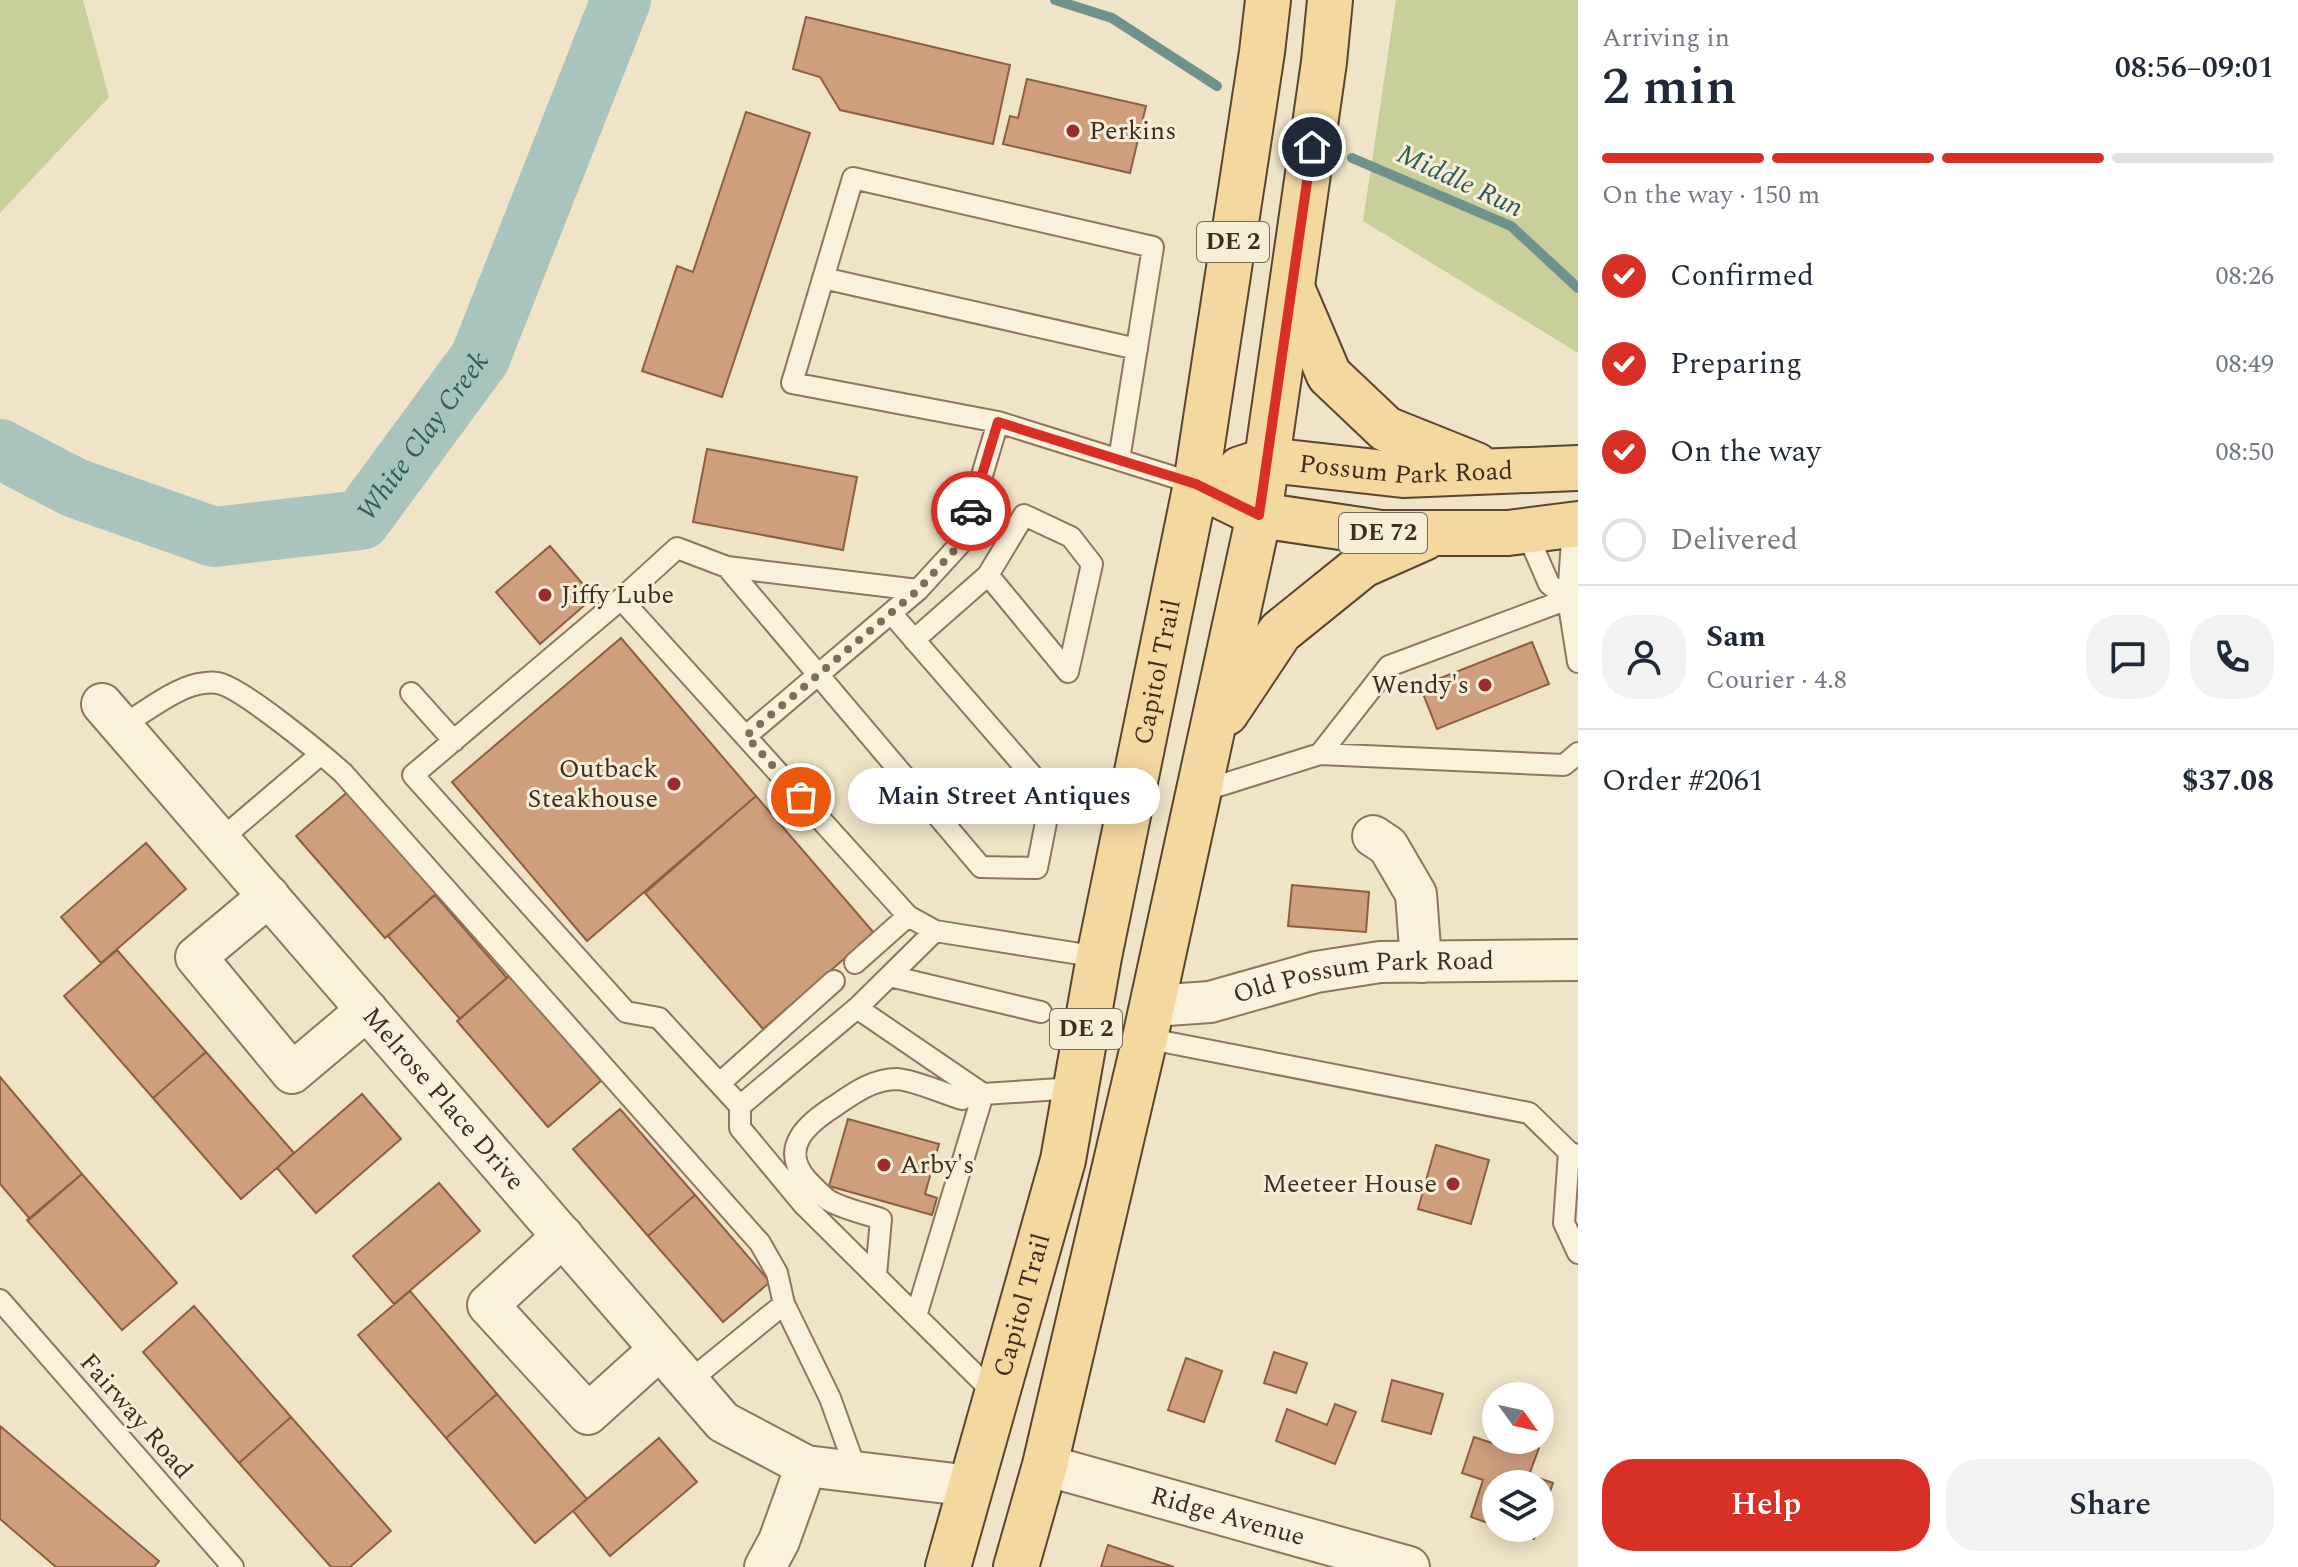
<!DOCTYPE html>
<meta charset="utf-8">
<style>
:root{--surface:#fff;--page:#f2f2f3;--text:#1f2937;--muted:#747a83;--line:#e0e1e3;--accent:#d93025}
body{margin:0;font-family:Spectral,serif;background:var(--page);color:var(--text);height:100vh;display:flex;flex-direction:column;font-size:30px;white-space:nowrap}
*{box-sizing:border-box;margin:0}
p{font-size:26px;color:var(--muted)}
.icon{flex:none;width:44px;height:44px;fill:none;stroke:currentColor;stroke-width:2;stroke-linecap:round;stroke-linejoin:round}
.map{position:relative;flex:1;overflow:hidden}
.side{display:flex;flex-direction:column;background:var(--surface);width:720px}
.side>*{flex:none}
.needle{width:52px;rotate:123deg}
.buttons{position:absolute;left:1482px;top:1382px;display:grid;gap:16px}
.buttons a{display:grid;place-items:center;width:72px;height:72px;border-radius:50%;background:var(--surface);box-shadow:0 4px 20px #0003;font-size:40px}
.pin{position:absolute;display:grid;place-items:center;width:68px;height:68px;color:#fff;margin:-34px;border:4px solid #fff;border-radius:50%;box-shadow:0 2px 8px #0007}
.courier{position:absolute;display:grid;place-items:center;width:80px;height:80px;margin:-40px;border:6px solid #d93025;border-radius:50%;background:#fff;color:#222;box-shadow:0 2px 10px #0007}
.bubble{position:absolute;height:56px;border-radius:28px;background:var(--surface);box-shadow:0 4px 20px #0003;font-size:26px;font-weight:600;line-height:56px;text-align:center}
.overview em{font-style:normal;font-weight:600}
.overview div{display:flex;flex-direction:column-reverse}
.overview{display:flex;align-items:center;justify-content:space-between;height:136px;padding:0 24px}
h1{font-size:52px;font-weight:600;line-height:60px}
.bar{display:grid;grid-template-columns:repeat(4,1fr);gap:12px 8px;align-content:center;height:96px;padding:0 24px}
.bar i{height:10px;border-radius:6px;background:var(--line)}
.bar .current{background:var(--accent)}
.bar p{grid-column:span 4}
.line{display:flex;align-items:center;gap:20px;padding:0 24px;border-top:2px solid var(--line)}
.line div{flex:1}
.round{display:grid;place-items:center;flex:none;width:84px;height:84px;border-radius:32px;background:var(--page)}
ol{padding:0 24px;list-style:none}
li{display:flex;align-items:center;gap:24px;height:88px}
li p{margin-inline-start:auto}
li .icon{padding:8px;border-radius:50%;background:var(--accent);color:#fff;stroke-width:4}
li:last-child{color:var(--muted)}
li i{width:44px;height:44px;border:4px solid var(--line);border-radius:50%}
.button{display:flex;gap:16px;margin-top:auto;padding:16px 24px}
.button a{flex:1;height:92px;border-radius:32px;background:var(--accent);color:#fff;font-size:32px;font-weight:600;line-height:92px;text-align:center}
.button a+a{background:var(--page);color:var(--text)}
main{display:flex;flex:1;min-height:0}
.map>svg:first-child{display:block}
</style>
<main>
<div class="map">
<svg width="1578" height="1567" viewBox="0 0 1578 1567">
<rect width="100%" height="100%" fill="#f0e4c8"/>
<path fill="#c9cf9b" d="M0,0H83L109,97L0,213Z
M1396,0H1578V353L1363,221Z"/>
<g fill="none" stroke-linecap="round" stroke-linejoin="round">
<path stroke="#6f938a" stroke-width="10" d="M1055,0L1112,18L1217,86
M1352,158L1511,226L1578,288"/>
<path stroke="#a9c4bc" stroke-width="60" id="s1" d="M0,449L75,488L214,537L361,520L480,358L621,0"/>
</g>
<path fill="#cf9f7d" stroke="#8d5f41" stroke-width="2" d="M806,17L1010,65L993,144L840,110L820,77L793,69Z
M1027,79L1146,106L1130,173L1003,144L1010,116L1018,118Z
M746,112L810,133L722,397L642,371L677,266L693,272Z
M707,449L857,477L843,550L693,522Z
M550,546L594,597L540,644L496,592Z
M621,638L756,796L587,941L452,782Z
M1532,642L1549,684L1437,729L1420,686Z
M350,790L438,892L385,938L296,836Z
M756,796L874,933L763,1029L645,893Z
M146,843L186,889L101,963L61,917Z
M1292,885L1369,892L1366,932L1288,926Z
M435,895L507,978L460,1019L388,936Z
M117,950L206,1052L153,1098L64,996Z
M510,975L601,1081L548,1127L457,1021Z
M206,1052L294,1153L241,1199L153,1098Z
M0,1077L82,1174L30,1219L0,1184Z
M362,1094L401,1139L316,1213L277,1168Z
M620,1109L695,1195L648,1236L573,1149Z
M848,1119L939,1144L925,1194L937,1198L932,1215L829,1186Z
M1436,1145L1489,1160L1471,1224L1418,1209Z
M82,1174L177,1283L122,1330L27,1220Z
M439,1183L480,1231L394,1304L353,1256Z
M695,1195L770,1282L723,1322L648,1236Z
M410,1291L497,1394L446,1438L358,1335Z
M194,1306L291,1417L239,1463L143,1352Z
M1274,1352L1307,1363L1296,1393L1264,1383Z
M1186,1358L1222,1371L1204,1422L1168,1410Z
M1392,1380L1443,1394L1431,1434L1382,1421Z
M497,1394L587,1499L535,1543L446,1438Z
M1335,1404L1356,1412L1335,1464L1276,1441L1287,1409L1327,1425Z
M291,1417L391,1531L350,1567H331L239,1463Z
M0,1426L159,1561L154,1567H56L0,1519Z
M1495,1433L1496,1440H1517L1539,1448L1529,1475L1553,1483L1540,1521V1484H1496V1526L1471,1517L1483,1480L1462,1473L1474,1437L1492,1443Z
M659,1438L697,1482L610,1556L573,1511Z
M1503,1528H1538L1534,1539Z
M1108,1545L1174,1567H1101Z"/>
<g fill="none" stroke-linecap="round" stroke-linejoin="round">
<defs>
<path id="service" d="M823,278L1137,349
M998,422L962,542L918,590L727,567L677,548L621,599L908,916L935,931L1099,957
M1119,460L1153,247L853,178L792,383L998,422L1196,484
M1526,531L1549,584L1568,599L1573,525
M727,567L981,867L1037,868L1051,797L891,613
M621,599L413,775L626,1012L659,1018L740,1106
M914,640L988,575L1068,672L1092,564L1071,537L1024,515L988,575
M411,693L454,741
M122,726C143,713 174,689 198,684C204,683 212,682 217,683C239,685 324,756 343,773L760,1243L777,1273L784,1304L830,1398L857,1473
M746,736L918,590
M1320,754L1389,666L1568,599L1578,662
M1199,792L1320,754L1564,765L1578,753
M220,840L321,754
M935,931L857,1008L983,1094
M855,963L908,916
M890,976L1041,1012
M857,1008L740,1106V1128L804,1205L916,1316
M1145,1038L1529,1113L1569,1152L1578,1156
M720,1083L834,981
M1569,1152L1564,1223L1578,1253
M876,1275L881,1219C864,1213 843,1209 828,1200C820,1194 813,1186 806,1179C779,1147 808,1123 835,1106C854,1093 873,1079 897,1079C914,1080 945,1094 962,1099L972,1088
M0,1300L233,1567
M688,1382L784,1304
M996,1395L916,1316L983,1094L1076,1088"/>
<g id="minor">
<path id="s2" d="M102,704L723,1422L806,1466L971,1486"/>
<path d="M1373,836L1388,846L1416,894L1421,962"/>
<path d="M269,896L196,957L292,1073L367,1010"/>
<path id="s3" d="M1153,1006L1210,1002L1316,972L1380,962L1578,960"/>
<path d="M563,1236L488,1305L588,1414L660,1349"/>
<path id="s4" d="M1045,1465L1409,1567"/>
<path d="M765,1567L779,1541L806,1466"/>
</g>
<g id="primary">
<path d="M1292,288L1329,375L1347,392L1386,429L1476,465"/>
<path id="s5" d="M1240,469L1268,460L1403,475L1578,468"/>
<path d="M1196,484L1259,515L1381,533H1508L1578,524"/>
<path d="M1226,713L1280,632L1363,565L1424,538"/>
<path id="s6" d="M948,1567L1063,1160L1099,957L1196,484L1262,52L1268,0"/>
<path d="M1016,1567L1045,1465L1145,1038L1259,515L1324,62L1330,0"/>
</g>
</defs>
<use href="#service" stroke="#8d765c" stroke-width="24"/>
<use href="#minor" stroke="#8d765c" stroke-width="44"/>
<use href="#primary" stroke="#5b4430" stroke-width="48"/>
<use href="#service" stroke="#faf1dc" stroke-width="20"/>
<use href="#minor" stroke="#faf1dc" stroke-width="40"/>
<use href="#primary" stroke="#f3d9a0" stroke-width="44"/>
</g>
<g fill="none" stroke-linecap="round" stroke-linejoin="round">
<path stroke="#7c6e5b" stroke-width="8" stroke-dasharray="0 14.4" d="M801,797L746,736L918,590L962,542L971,511"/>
<path stroke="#d93025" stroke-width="10" d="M971,511L998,422L1196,484L1259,515L1312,147"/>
</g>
<g fill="#9e2a2b" stroke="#f7eed8" stroke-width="3">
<circle cx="1073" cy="131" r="8"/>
<circle cx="545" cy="595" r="8"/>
<circle cx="1485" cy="685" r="8"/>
<circle cx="674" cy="784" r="8"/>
<circle cx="884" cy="1165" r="8"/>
<circle cx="1453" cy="1184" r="8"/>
</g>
<g text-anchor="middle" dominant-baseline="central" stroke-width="6" stroke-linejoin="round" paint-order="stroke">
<g fill="#f7eed8" stroke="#756857" stroke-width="2">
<rect x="1197" y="222" width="72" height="40" rx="6"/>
<rect x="1339" y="513" width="88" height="40" rx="6"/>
<rect x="1050" y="1009" width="72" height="40" rx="6"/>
</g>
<g font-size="24" font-weight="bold" fill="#3d2e20">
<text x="1233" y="242">DE 2</text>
<text x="1383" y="533">DE 72</text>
<text x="1086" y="1029">DE 2</text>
</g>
<g font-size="26" fill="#3d2e20" stroke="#f7eed8" text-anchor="start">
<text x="1089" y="131">Perkins</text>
<text x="561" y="595">Jiffy Lube</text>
<text x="1469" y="685" text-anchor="end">Wendy's</text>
<text x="658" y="769" text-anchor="end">Outback<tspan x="658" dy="30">Steakhouse</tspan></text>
<text x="900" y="1165">Arby's</text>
<text x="1437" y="1184" text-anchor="end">Meeteer House</text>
</g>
<g font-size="26" fill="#3d2e20" stroke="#f7eed8">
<text stroke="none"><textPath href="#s5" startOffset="168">Possum Park Road</textPath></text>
<text stroke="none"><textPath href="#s6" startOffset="920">Capitol Trail</textPath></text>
<text stroke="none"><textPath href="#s3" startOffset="214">Old Possum Park Road</textPath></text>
<text stroke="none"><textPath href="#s2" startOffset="522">Melrose Place Drive</textPath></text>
<text stroke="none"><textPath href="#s6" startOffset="272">Capitol Trail</textPath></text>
<text transform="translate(136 1416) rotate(49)">Fairway Road</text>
<text stroke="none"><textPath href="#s4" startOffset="190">Ridge Avenue</textPath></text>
</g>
<g font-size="28" font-style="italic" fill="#2f5d5a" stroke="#f7eed8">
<text transform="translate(1460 181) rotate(25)">Middle Run</text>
<text stroke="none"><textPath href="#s1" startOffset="484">White Clay Creek</textPath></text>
</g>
</g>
</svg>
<div class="buttons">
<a><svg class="needle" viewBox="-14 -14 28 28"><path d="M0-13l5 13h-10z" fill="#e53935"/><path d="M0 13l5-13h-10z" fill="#747a83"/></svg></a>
<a><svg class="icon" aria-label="layers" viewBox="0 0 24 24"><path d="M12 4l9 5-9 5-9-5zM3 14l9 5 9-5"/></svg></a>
</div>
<div class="pin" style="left:801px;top:797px;background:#ea580c"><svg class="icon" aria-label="bag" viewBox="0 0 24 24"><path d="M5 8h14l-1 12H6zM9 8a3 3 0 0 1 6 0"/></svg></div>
<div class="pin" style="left:1312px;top:147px;background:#1f2937"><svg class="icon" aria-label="home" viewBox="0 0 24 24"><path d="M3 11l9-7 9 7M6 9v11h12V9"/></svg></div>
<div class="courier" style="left:971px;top:511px"><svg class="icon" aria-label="car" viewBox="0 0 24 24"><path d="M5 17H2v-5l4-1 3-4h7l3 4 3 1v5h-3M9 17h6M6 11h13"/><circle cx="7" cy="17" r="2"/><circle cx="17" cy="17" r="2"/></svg></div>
<div class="bubble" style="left:848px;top:768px;width:312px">Main Street Antiques</div>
</div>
<section class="side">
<div class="overview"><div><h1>2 min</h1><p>Arriving in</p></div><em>08:56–09:01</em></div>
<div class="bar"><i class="current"></i><i class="current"></i><i class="current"></i><i></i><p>On the way · 150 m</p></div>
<ol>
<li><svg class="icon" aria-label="check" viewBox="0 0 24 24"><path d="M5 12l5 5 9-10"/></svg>Confirmed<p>08:26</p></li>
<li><svg class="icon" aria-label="check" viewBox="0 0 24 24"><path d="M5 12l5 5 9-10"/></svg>Preparing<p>08:49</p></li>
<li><svg class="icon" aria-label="check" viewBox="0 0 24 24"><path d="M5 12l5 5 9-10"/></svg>On the way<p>08:50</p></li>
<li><i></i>Delivered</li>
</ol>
<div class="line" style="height:144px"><a class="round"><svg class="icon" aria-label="person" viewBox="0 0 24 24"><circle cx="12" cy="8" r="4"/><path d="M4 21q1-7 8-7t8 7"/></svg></a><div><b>Sam</b><p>Courier · 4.8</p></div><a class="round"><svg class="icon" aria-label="chat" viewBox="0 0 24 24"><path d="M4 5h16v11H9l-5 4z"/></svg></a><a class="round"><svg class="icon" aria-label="phone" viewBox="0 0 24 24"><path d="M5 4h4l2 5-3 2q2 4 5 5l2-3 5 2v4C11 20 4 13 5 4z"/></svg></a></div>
<div class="line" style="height:104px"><div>Order #2061</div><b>$37.08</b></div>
<div class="button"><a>Help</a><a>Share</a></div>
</section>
</main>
